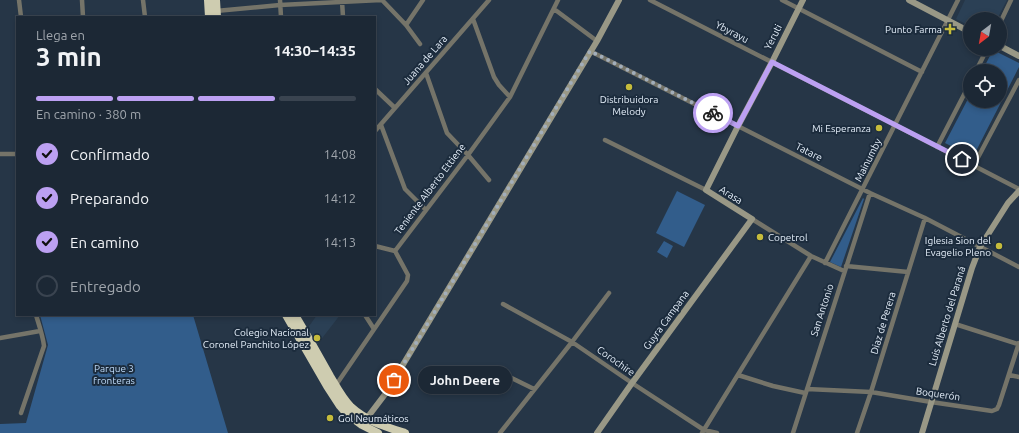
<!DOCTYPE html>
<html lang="es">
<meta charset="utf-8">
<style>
:root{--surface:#1c2835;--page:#293441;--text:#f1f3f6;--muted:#a0a6ad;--line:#3a4450;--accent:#bca0f2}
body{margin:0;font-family:Ubuntu,sans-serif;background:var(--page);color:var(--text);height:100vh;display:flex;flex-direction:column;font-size:15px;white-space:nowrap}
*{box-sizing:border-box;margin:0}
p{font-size:13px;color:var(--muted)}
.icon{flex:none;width:22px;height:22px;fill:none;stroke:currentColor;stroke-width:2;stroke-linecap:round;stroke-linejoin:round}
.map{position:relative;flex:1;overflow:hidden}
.drawer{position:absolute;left:16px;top:16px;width:360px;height:300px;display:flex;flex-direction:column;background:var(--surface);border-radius:0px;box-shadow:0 2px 6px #0003,0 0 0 1px var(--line)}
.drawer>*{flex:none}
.needle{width:26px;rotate:211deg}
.buttons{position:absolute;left:963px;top:12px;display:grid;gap:8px}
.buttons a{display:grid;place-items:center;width:44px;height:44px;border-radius:50%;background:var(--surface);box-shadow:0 2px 6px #0003,0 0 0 1px var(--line);font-size:20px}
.pin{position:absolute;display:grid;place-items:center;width:34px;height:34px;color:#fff;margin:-17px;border:2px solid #fff;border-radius:50%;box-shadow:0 1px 4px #0007}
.courier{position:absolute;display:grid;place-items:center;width:40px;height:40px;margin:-20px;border:3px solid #bca0f2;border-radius:50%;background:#fff;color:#222;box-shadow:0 1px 5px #0007}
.bubble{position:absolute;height:28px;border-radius:14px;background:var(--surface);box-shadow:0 2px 6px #0003,0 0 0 1px var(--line);font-size:13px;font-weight:700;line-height:28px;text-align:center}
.overview em{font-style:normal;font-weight:700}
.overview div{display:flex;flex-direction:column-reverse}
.overview{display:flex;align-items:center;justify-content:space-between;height:68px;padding:0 20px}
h1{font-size:26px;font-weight:700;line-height:30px}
.bar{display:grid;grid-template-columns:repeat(4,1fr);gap:6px 4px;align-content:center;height:48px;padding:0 20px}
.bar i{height:5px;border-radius:3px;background:var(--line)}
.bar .active{background:var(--accent)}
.bar p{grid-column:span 4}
ol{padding:0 20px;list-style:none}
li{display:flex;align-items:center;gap:12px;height:44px}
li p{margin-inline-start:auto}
li .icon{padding:4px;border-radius:50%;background:var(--accent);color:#111;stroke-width:4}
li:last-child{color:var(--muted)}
li i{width:22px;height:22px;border:2px solid var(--line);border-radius:50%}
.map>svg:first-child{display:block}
</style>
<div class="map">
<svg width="1019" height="433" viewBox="0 0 1019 433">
<rect width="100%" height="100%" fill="#263647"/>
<path fill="#2b4055" d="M965,0H1007L997,19H970V26L956,19Z
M317,315H340L316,346L307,329Z"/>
<path fill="#325d8b" d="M993,50L1019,63V67L973,157L945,143L970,95V101H1000V71H982Z
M677,191L705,205L684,247L656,233Z
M863,198L864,199L841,267L830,262Z
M664,241L673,246L667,258L657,252Z
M40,315H193L228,433H0V424L26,423L48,345Z"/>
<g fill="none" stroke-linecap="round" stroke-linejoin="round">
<path stroke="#757469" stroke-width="4.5" d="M19,0L21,17
M82,0L83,17
M143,0L145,17
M280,0L281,17
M382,0L406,25L420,44
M650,0L895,125L1019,189
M782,0L922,72
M342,1L343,17
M554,9L597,41
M216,11L280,5L381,0
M473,19L494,77L499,85L510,97
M1000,23L1011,0
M406,25L423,0
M590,51L870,193L925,218L1019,267
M976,71L987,49
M426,73L447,133L468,155L489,180
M375,89L395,108
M381,125L405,189L426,210
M375,131L489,0
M605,140L706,190
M937,147L970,83
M0,154H17
M974,165L1019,80
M752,219L811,256L844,271
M375,246L395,251
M395,251L468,155L510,97L558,0
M825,263L958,0
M846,266L908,272
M503,304L572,342L632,383L704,430L717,433
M365,315L374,329
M955,324L1018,344
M0,338L40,331
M491,368L534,389
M738,375L773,386L805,393
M1009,375L1019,377
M336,385L407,281L408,275L395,251
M807,389L871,392L931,402L992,411L997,409L999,405L1019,343
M21,413L44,346C43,336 39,325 36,315
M500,433L572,342L609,293
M702,433L811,256
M793,433L870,193
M857,433L871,392L925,218"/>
<path stroke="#999886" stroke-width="6" d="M909,0L970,32
M1000,46L1019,56
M367,418L386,393L597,41L619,0
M597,433L632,383L752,219L706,190L738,126L772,62L803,0
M922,433L972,268L980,247L1008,203L1019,191"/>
<path stroke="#ceccb0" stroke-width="8" d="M208,0L209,17
M216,0L217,17
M286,315L327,386L340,406L346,413L362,425L378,433
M295,315C307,335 319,356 330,376C336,386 342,398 351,407C366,421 386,427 405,433"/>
</g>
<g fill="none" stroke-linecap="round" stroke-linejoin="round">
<path stroke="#a2aebb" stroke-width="4" stroke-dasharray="0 7.2" d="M394,380L590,51L713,113"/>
<path stroke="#bca0f2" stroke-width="5" d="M713,113L738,126L772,62L962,159"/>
</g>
<g fill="#c6bc3c" stroke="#1c2c3d" stroke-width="1.5">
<path d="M948 23h4v4h4v4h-4v4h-4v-4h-4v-4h4z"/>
<circle cx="629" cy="87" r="4"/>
<circle cx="879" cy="128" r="4"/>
<circle cx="760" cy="237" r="4"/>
<circle cx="999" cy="246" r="4"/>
<circle cx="317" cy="338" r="4"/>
<circle cx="330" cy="418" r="4"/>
</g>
<g text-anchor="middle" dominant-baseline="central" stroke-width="4" stroke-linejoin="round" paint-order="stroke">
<g font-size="10" fill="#e5effa" stroke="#1c2c3d" text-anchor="end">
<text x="942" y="29">Punto Farma</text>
<text x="629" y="99" text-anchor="middle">Distribuidora<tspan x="629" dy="12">Melody</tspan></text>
<text x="871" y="128">Mi Esperanza</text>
<text x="768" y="237" text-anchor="start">Copetrol</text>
<text x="991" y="240">Iglesia Sion del<tspan x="991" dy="12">Evagelio Pleno</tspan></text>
<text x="309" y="332">Colegio Nacional<tspan x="309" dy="12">Coronel Panchito López</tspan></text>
<text x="338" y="418" text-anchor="start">Gol Neumáticos</text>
</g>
<g font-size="10" fill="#e5effa" stroke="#1c2c3d">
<text transform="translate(732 32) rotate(27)">Ybyrayu</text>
<text transform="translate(773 37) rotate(-63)">Yeruti</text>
<text transform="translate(425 60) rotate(-49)">Juana de Lara</text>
<text transform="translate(809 152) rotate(27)">Tatare</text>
<text transform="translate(868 160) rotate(-63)">Mainumby</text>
<text transform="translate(430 189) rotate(-53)">Teniente Alberto Ettiene</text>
<text transform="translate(731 195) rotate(32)">Arasa</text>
<text transform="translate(822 310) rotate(-72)">San Antonio</text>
<text transform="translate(947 316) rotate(-73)">Luis Alberto del Paraná</text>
<text transform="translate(666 320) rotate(-54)">Guyra Campana</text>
<text transform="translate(883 323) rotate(-73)">Diaz de Perera</text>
<text transform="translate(616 361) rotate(35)">Corochire</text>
<text transform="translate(938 394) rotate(8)">Boquerón</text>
</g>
<g font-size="10" fill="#bfdaf8" stroke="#1c2c3d">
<text x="114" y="368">Parque 3<tspan x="114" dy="12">fronteras</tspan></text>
</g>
</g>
</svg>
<div class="buttons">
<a><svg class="needle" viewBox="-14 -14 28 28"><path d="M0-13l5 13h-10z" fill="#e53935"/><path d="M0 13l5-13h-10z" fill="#a0a6ad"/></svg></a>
<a><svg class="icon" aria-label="locate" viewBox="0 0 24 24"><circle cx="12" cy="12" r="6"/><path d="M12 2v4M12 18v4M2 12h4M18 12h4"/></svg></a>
</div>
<div class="pin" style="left:394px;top:380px;background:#ea580c"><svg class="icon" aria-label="bag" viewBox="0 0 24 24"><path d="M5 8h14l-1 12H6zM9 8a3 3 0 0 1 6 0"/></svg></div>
<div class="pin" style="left:962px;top:159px;background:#1f2937"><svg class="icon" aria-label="home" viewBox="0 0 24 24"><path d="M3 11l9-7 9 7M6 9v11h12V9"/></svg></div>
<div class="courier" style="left:713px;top:113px"><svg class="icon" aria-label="bike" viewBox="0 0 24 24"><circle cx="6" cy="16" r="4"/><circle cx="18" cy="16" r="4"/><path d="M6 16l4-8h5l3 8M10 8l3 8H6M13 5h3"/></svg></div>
<div class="bubble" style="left:418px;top:366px;width:94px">John Deere</div>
<section class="drawer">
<div class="overview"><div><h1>3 min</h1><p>Llega en</p></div><em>14:30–14:35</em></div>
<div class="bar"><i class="active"></i><i class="active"></i><i class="active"></i><i></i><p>En camino · 380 m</p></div>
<ol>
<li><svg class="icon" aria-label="check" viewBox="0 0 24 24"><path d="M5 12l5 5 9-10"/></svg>Confirmado<p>14:08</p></li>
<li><svg class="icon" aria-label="check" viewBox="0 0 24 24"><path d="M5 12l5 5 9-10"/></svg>Preparando<p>14:12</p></li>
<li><svg class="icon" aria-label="check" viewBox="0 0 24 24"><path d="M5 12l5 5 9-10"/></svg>En camino<p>14:13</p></li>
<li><i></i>Entregado</li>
</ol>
</section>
</div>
